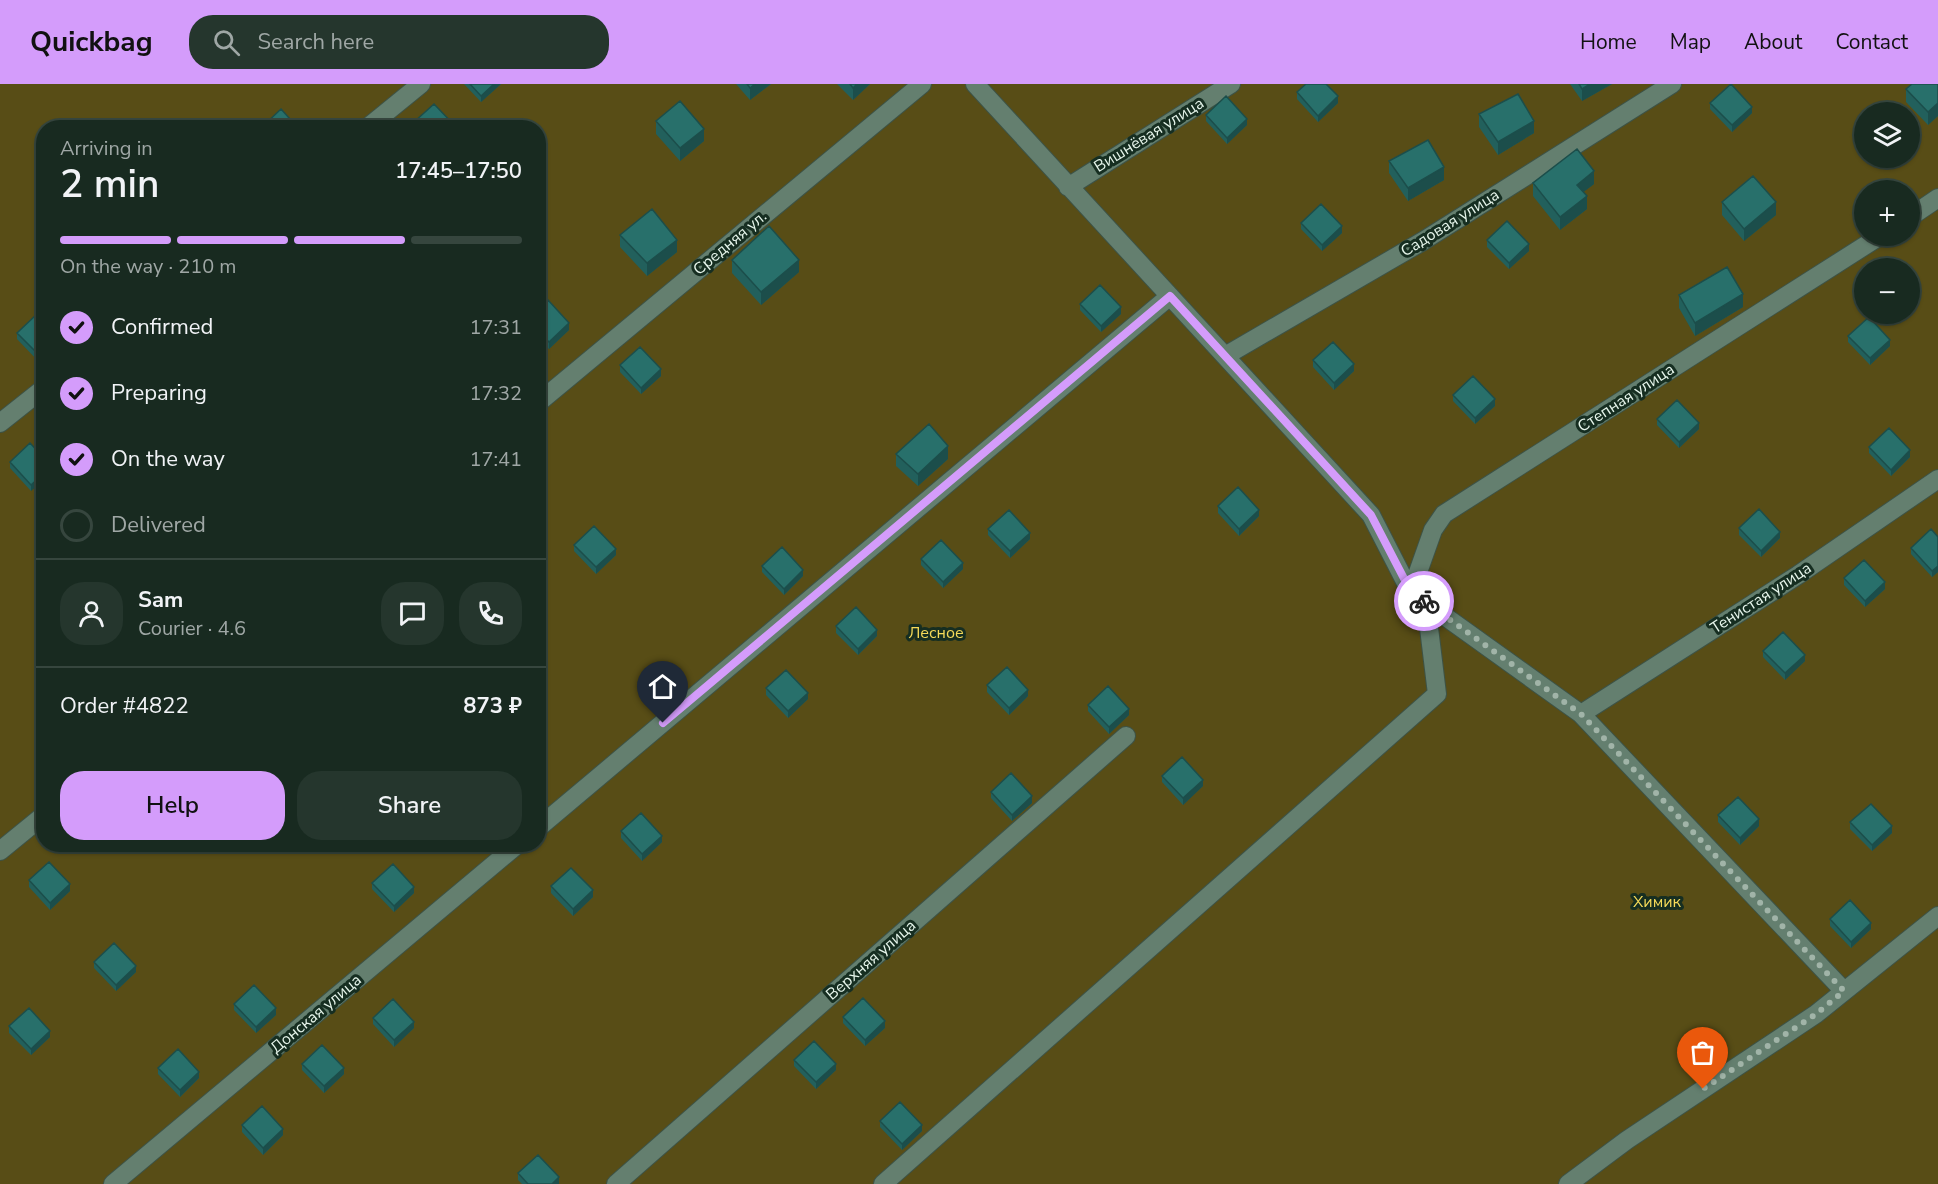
<!DOCTYPE html>
<meta charset="utf-8">
<style>
:root{--surface:#182a20;--page:#25362d;--text:#f1f3f6;--muted:#9fa7a5;--line:#36463e;--accent:#d49cfb}
body{margin:0;font-family:"Nunito Sans",sans-serif;background:var(--page);color:var(--text);height:100vh;display:flex;flex-direction:column;font-size:22px;white-space:nowrap}
*{box-sizing:border-box;margin:0}
p{font-size:20px;color:var(--muted)}
.icon{flex:none;width:33px;height:33px;fill:none;stroke:currentColor;stroke-width:2;stroke-linecap:round;stroke-linejoin:round}
.map{position:relative;flex:1;overflow:hidden}
.details{position:absolute;left:36px;top:36px;width:510px;height:732px;display:flex;flex-direction:column;background:var(--surface);border-radius:24px;box-shadow:0 2px 4px #0004,0 0 0 2px var(--line)}
.details>*{flex:none}
.controls{position:absolute;left:1854px;top:18px;display:grid;gap:12px}
.controls a{display:grid;place-items:center;width:66px;height:66px;border-radius:50%;background:var(--surface);box-shadow:0 2px 4px #0004,0 0 0 2px var(--line);font-size:30px}
.pin{position:absolute;display:grid;place-items:center;width:51px;height:51px;color:#fff;margin:-62px -26px;border-radius:50% 50% 50% 0;rotate:-45deg;box-shadow:0 0 6px #0007}
.pin .icon{rotate:45deg}
.courier{position:absolute;display:grid;place-items:center;width:60px;height:60px;margin:-30px;border:4px solid #d49cfb;border-radius:50%;background:#fff;color:#222;box-shadow:0 2px 8px #0007}
.overview em{font-style:normal;font-weight:600}
.overview div{display:flex;flex-direction:column-reverse}
.overview{display:flex;align-items:center;justify-content:space-between;height:102px;padding:0 24px}
h1{font-size:39px;font-weight:600;line-height:45px}
.bar{display:grid;grid-template-columns:repeat(4,1fr);gap:9px 6px;align-content:center;height:72px;padding:0 24px}
.bar i{height:8px;border-radius:4px;background:var(--line)}
.bar .active{background:var(--accent)}
.bar p{grid-column:span 4}
.line{display:flex;align-items:center;gap:15px;padding:0 24px;border-top:2px solid var(--line)}
.line div{flex:1}
.round{display:grid;place-items:center;flex:none;width:63px;height:63px;border-radius:24px;background:var(--page)}
ol{padding:0 24px;list-style:none}
li{display:flex;align-items:center;gap:18px;height:66px}
li p{margin-inline-start:auto}
li .icon{padding:6px;border-radius:50%;background:var(--accent);color:#111;stroke-width:4}
li:last-child{color:var(--muted)}
li i{width:33px;height:33px;border:3px solid var(--line);border-radius:50%}
.action{display:flex;gap:12px;margin-top:auto;padding:12px 24px}
.action a{flex:1;height:69px;border-radius:24px;background:var(--accent);color:#111;font-size:24px;font-weight:600;line-height:69px;text-align:center}
.action a+a{background:var(--page);color:var(--text)}
header{display:flex;align-items:center;gap:36px;box-sizing:border-box;height:84px;padding:0 30px;background:var(--accent);color:#111}
header strong{font-size:28px}
nav{display:flex;gap:33px;margin-inline-start:auto;font-size:21px}
.search{width:420px;height:54px;background:var(--page);display:flex;align-items:center;gap:15px;box-sizing:border-box;padding:0 21px;border-radius:24px;color:var(--muted);font-size:22px}
.map>svg:first-child{display:block}
</style>
<header>
<strong>Quickbag</strong>
<div class="search"><svg class="icon" aria-label="search" viewBox="0 0 24 24"><circle cx="10" cy="10" r="6"/><path d="M15 15l6 6"/></svg>Search here</div>
<nav><a>Home</a><a>Map</a><a>About</a><a>Contact</a></nav>
</header>
<div class="map">
<svg width="1938" height="1100" viewBox="0 0 1938 1100">
<rect width="100%" height="100%" fill="#20382a"/>
<path fill="#584d16" fill-rule="evenodd" d="M0,0H1938V1100H0ZM1864,28H1910V74H1864ZM44,44H538V760H44ZM1864,106H1910V152H1864ZM1864,184H1910V230H1864Z"/>
<g fill="none" stroke-linecap="round" stroke-linejoin="round">
<defs>
<path id="minor" d="M367,44L421,0
M1068,103L1231,0
M1910,133L1938,114
M1225,272L1423,157L1672,0
M538,319L922,0
M0,339L44,304
M1581,630L1798,491L1938,395
M538,744L1170,212
M0,767L44,731
M1844,907L1581,630L1411,508L1433,446L1444,430L1880,152
M113,1100L518,760
M616,1100L1126,652
M883,1100L1437,610L1429,544L1371,431L975,0
M1568,1100L1627,1056L1816,930L1938,832"/>
</defs>
<use href="#minor" stroke="#3d5347" stroke-width="20"/>
<use href="#minor" stroke="#647f6f" stroke-width="18"/>
</g>
<path fill="#22605c" d="M464,0H501L481,18Z
M736,0H771L750,16Z
M837,0H870L853,16Z
M1570,0H1612L1582,17Z
M1938,0V32L1928,41L1906,18V5Z
M1297,8L1338,19L1318,38L1297,15Z
M1710,19L1752,29L1732,48L1710,25Z
M1479,30L1534,49L1498,71L1479,43Z
M1206,31L1247,41L1227,60L1206,37Z
M656,37L704,57L680,77L656,50Z
M1389,77L1444,96L1408,117L1389,89Z
M1533,99L1594,100L1583,108L1587,125L1560,146L1533,112Z
M1722,118L1776,131L1744,157L1722,131Z
M1301,139L1342,149L1322,167L1301,145Z
M620,151L677,168L647,192L620,163Z
M1487,156L1529,167L1509,185L1487,163Z
M732,176L799,188L761,221L732,189Z
M1679,211L1743,223L1695,252L1679,224Z
M1080,220L1121,230L1101,248L1080,226Z
M538,225L569,246L549,265L538,253Z
M44,237V273L39,278L17,255V249Z
M1848,252L1890,262L1870,281L1848,258Z
M1313,276L1354,287L1334,306L1313,283Z
M620,281L661,292L641,310L620,288Z
M1453,311L1495,322L1475,340L1453,317Z
M1657,335L1699,345L1679,364L1657,341Z
M1869,363L1910,373L1891,392L1869,369Z
M896,370L948,375L918,402L896,382Z
M44,374L31,407L10,384V378Z
M1218,422L1259,432L1239,452L1218,429Z
M1739,444L1780,454L1761,473L1739,451Z
M988,445L1030,455L1010,474L988,451Z
M1938,453V488L1932,493L1911,470V464Z
M574,461L616,471L596,490L574,467Z
M921,475L963,485L943,504L921,481Z
M762,482L803,492L784,511L762,488Z
M1844,494L1885,505L1865,523L1844,501Z
M836,542L877,552L858,571L836,549Z
M1763,567L1805,577L1785,596L1763,573Z
M987,601L1028,612L1009,631L987,608Z
M766,604L808,615L788,634L766,611Z
M1088,621L1129,631L1109,650L1088,627Z
M1162,692L1203,702L1183,721L1162,698Z
M991,708L1032,719L1012,737L991,714Z
M1718,731L1759,742L1740,761L1718,738Z
M1850,738L1892,749L1872,767L1850,745Z
M621,747L662,758L642,777L621,754Z
M29,796L70,807L50,826L29,803Z
M372,799L414,809L394,828L372,805Z
M551,802L593,813L573,832L551,809Z
M1830,835L1871,845L1851,864L1830,842Z
M94,878L136,888L116,907L94,884Z
M234,920L276,931L256,949L234,926Z
M843,933L885,944L865,962L843,939Z
M373,934L414,944L394,963L373,940Z
M9,942L50,953L31,971L9,949Z
M794,976L836,986L816,1005L794,982Z
M302,980L344,990L324,1009L302,986Z
M158,984L199,994L180,1013L158,990Z
M880,1037L922,1047L902,1066L880,1043Z
M242,1041L283,1051L263,1071L242,1048Z
M518,1089L559,1100H522L518,1096Z"/>
<path fill="#1c4e4b" d="M494,0H501L481,18V12Z
M755,0H771L750,16V4Z
M857,0H870L853,16V4Z
M1590,0H1612L1582,17V5Z
M1338,12V19L1318,38V32Z
M1938,19V32L1928,41V28Z
M1752,23V29L1732,48V41Z
M1247,35V41L1227,60V54Z
M1534,37V49L1498,71V58Z
M704,45V57L680,77V64Z
M1444,83V96L1408,117V104Z
M1594,87V100L1577,113V101Z
M1587,112V125L1560,146V133Z
M1776,118V131L1744,157V145Z
M1342,142V149L1322,167V161Z
M677,156V168L647,192V179Z
M1529,160V167L1509,185V179Z
M799,176V188L761,221V208Z
M1743,210V223L1695,252V239Z
M1121,223V230L1101,248V242Z
M569,239V246L549,265V258Z
M1890,256V262L1870,281V274Z
M44,267V273L39,278V271Z
M1354,280V287L1334,306V299Z
M661,285V292L641,310V304Z
M1495,315V322L1475,340V334Z
M1699,339V345L1679,364V358Z
M948,362V375L918,402V390Z
M1910,366V373L1891,392V386Z
M44,389V396L31,407V401Z
M1259,426V432L1239,452V445Z
M1780,448V454L1761,473V467Z
M1030,449V455L1010,474V467Z
M616,465V471L596,490V483Z
M963,479V485L943,504V498Z
M1938,482V488L1932,493V487Z
M803,486V492L784,511V505Z
M1885,498V505L1865,523V517Z
M877,546V552L858,571V565Z
M1805,571V577L1785,596V589Z
M1028,606V612L1009,631V624Z
M808,609V615L788,634V627Z
M1129,625V631L1109,650V643Z
M1203,696V702L1183,721V714Z
M1032,712V719L1012,737V731Z
M1759,735V742L1740,761V754Z
M1892,742V749L1872,767V761Z
M662,752V758L642,777V770Z
M70,800V807L50,826V819Z
M414,803V809L394,828V822Z
M593,806V813L573,832V825Z
M1871,839V845L1851,864V858Z
M136,882V888L116,907V901Z
M276,924V931L256,949V943Z
M885,937V944L865,962V956Z
M414,938V944L394,963V956Z
M50,947V953L31,971V965Z
M836,980V986L816,1005V998Z
M344,984V990L324,1009V1002Z
M199,988V994L180,1013V1006Z
M922,1041V1047L902,1066V1060Z
M283,1045V1051L263,1071V1064Z
M559,1093V1100H552Z"/>
<path fill="#28706b" stroke="#1c4e4b" stroke-width="1.5" d="M470,0H494L481,12Z
M747,0H755L750,4Z
M850,0H857L853,4Z
M1306,0H1326L1338,12L1318,32L1297,8Z
M1579,0H1590L1582,5Z
M1731,0L1752,23L1732,41L1710,19Z
M1912,0H1938V19L1928,28L1906,5Z
M1518,10L1534,37L1498,58L1479,30Z
M1226,12L1247,35L1227,54L1206,31Z
M680,17L704,45L680,64L656,37Z
M434,20L456,43L455,44H419L414,38Z
M281,25L298,44H261Z
M1428,56L1444,83L1408,104L1389,77Z
M1577,65L1594,87L1577,101L1587,112L1560,133L1533,99Z
M1753,92L1776,118L1744,145L1722,118Z
M1321,120L1342,142L1322,161L1301,139Z
M652,125L677,156L647,179L620,151Z
M1507,137L1529,160L1509,179L1487,156Z
M769,142L799,176L761,208L732,176Z
M1727,183L1743,210L1695,239L1679,211Z
M1100,201L1121,223L1101,242L1080,220Z
M548,216L569,239L549,258L538,247V225Z
M37,230L44,237V267L39,271L17,249Z
M1869,233L1890,256L1870,274L1848,252Z
M1333,258L1354,280L1334,299L1313,276Z
M640,263L661,285L641,304L620,281Z
M1473,292L1495,315L1475,334L1453,311Z
M1677,316L1699,339L1679,358L1657,335Z
M929,340L948,362L918,390L896,370Z
M1889,344L1910,366L1891,386L1869,363Z
M30,359L44,374V389L31,401L10,378Z
M1238,403L1259,426L1239,445L1218,422Z
M1759,425L1780,448L1761,467L1739,444Z
M1009,426L1030,449L1010,467L988,445Z
M594,442L616,465L596,483L574,461Z
M1931,445L1938,453V482L1932,487L1911,464Z
M941,456L963,479L943,498L921,475Z
M782,463L803,486L784,505L762,482Z
M1864,476L1885,498L1865,517L1844,494Z
M856,523L877,546L858,565L836,542Z
M1783,548L1805,571L1785,589L1763,567Z
M1007,583L1028,606L1009,624L987,601Z
M786,586L808,609L788,627L766,604Z
M1108,602L1129,625L1109,643L1088,621Z
M1182,673L1203,696L1183,714L1162,692Z
M1011,689L1032,712L1012,731L991,708Z
M1738,713L1759,735L1740,754L1718,731Z
M1871,720L1892,742L1872,761L1850,738Z
M641,729L662,752L642,770L621,747Z
M49,778L70,800L50,819L29,796Z
M393,780L414,803L394,822L372,799Z
M571,784L593,806L573,825L551,802Z
M1850,816L1871,839L1851,858L1830,835Z
M114,859L136,882L116,901L94,878Z
M254,901L276,924L256,943L234,920Z
M863,914L885,937L865,956L843,933Z
M393,915L414,938L394,956L373,934Z
M29,924L50,947L31,965L9,942Z
M814,957L836,980L816,998L794,976Z
M322,961L344,984L324,1002L302,980Z
M178,965L199,988L180,1006L158,984Z
M900,1018L922,1041L902,1060L880,1037Z
M262,1022L283,1045L263,1064L242,1041Z
M538,1071L559,1093L552,1100H528L518,1089Z"/>
<g fill="none" stroke-linecap="round" stroke-linejoin="round">
<path stroke="#a1b4a8" stroke-width="6" stroke-dasharray="0 10.8" d="M1424,517L1581,630L1844,907L1816,930L1703,1005"/>
<path stroke="#d49cfb" stroke-width="8" d="M663,639L1170,212L1371,431L1411,508L1424,517"/>
</g>
<g text-anchor="middle" dominant-baseline="central" stroke-width="6" stroke-linejoin="round" paint-order="stroke">
<g font-size="16" fill="#e7f6ec" stroke="#162e21">
<text transform="translate(1149 51) rotate(-32)">Вишнёвая улица</text>
<text transform="translate(1450 139) rotate(-32)">Садовая улица</text>
<text transform="translate(730 159) rotate(-40)">Средняя ул.</text>
<text transform="translate(1626 314) rotate(-33)">Степная улица</text>
<text transform="translate(1761 514) rotate(-33)">Тенистая улица</text>
<text transform="translate(871 876) rotate(-41)">Верхняя улица</text>
<text transform="translate(316 930) rotate(-40)">Донская улица</text>
</g>
<g font-size="16" fill="#f6db59" stroke="#162e21">
<text x="936" y="549">Лесное</text>
<text x="1657" y="818">Химик</text>
</g>
</g>
</svg>
<div class="controls">
<a><svg class="icon" aria-label="layers" viewBox="0 0 24 24"><path d="M12 4l9 5-9 5-9-5zM3 14l9 5 9-5"/></svg></a>
<a>+</a>
<a>−</a>
</div>
<div class="pin" style="left:1703px;top:1005px;background:#ea580c"><svg class="icon" aria-label="bag" viewBox="0 0 24 24"><path d="M5 8h14l-1 12H6zM9 8a3 3 0 0 1 6 0"/></svg></div>
<div class="pin" style="left:663px;top:639px;background:#1f2937"><svg class="icon" aria-label="home" viewBox="0 0 24 24"><path d="M3 11l9-7 9 7M6 9v11h12V9"/></svg></div>
<div class="courier" style="left:1424px;top:517px"><svg class="icon" aria-label="bike" viewBox="0 0 24 24"><circle cx="6" cy="16" r="4"/><circle cx="18" cy="16" r="4"/><path d="M6 16l4-8h5l3 8M10 8l3 8H6M13 5h3"/></svg></div>
<section class="details">
<div class="overview"><div><h1>2 min</h1><p>Arriving in</p></div><em>17:45–17:50</em></div>
<div class="bar"><i class="active"></i><i class="active"></i><i class="active"></i><i></i><p>On the way · 210 m</p></div>
<ol>
<li><svg class="icon" aria-label="check" viewBox="0 0 24 24"><path d="M5 12l5 5 9-10"/></svg>Confirmed<p>17:31</p></li>
<li><svg class="icon" aria-label="check" viewBox="0 0 24 24"><path d="M5 12l5 5 9-10"/></svg>Preparing<p>17:32</p></li>
<li><svg class="icon" aria-label="check" viewBox="0 0 24 24"><path d="M5 12l5 5 9-10"/></svg>On the way<p>17:41</p></li>
<li><i></i>Delivered</li>
</ol>
<div class="line" style="height:108px"><a class="round"><svg class="icon" aria-label="person" viewBox="0 0 24 24"><circle cx="12" cy="8" r="4"/><path d="M4 21q1-7 8-7t8 7"/></svg></a><div><b>Sam</b><p>Courier · 4.6</p></div><a class="round"><svg class="icon" aria-label="chat" viewBox="0 0 24 24"><path d="M4 5h16v11H9l-5 4z"/></svg></a><a class="round"><svg class="icon" aria-label="phone" viewBox="0 0 24 24"><path d="M5 4h4l2 5-3 2q2 4 5 5l2-3 5 2v4C11 20 4 13 5 4z"/></svg></a></div>
<div class="line" style="height:78px"><div>Order #4822</div><b>873 ₽</b></div>
<div class="action"><a>Help</a><a>Share</a></div>
</section>
</div>
